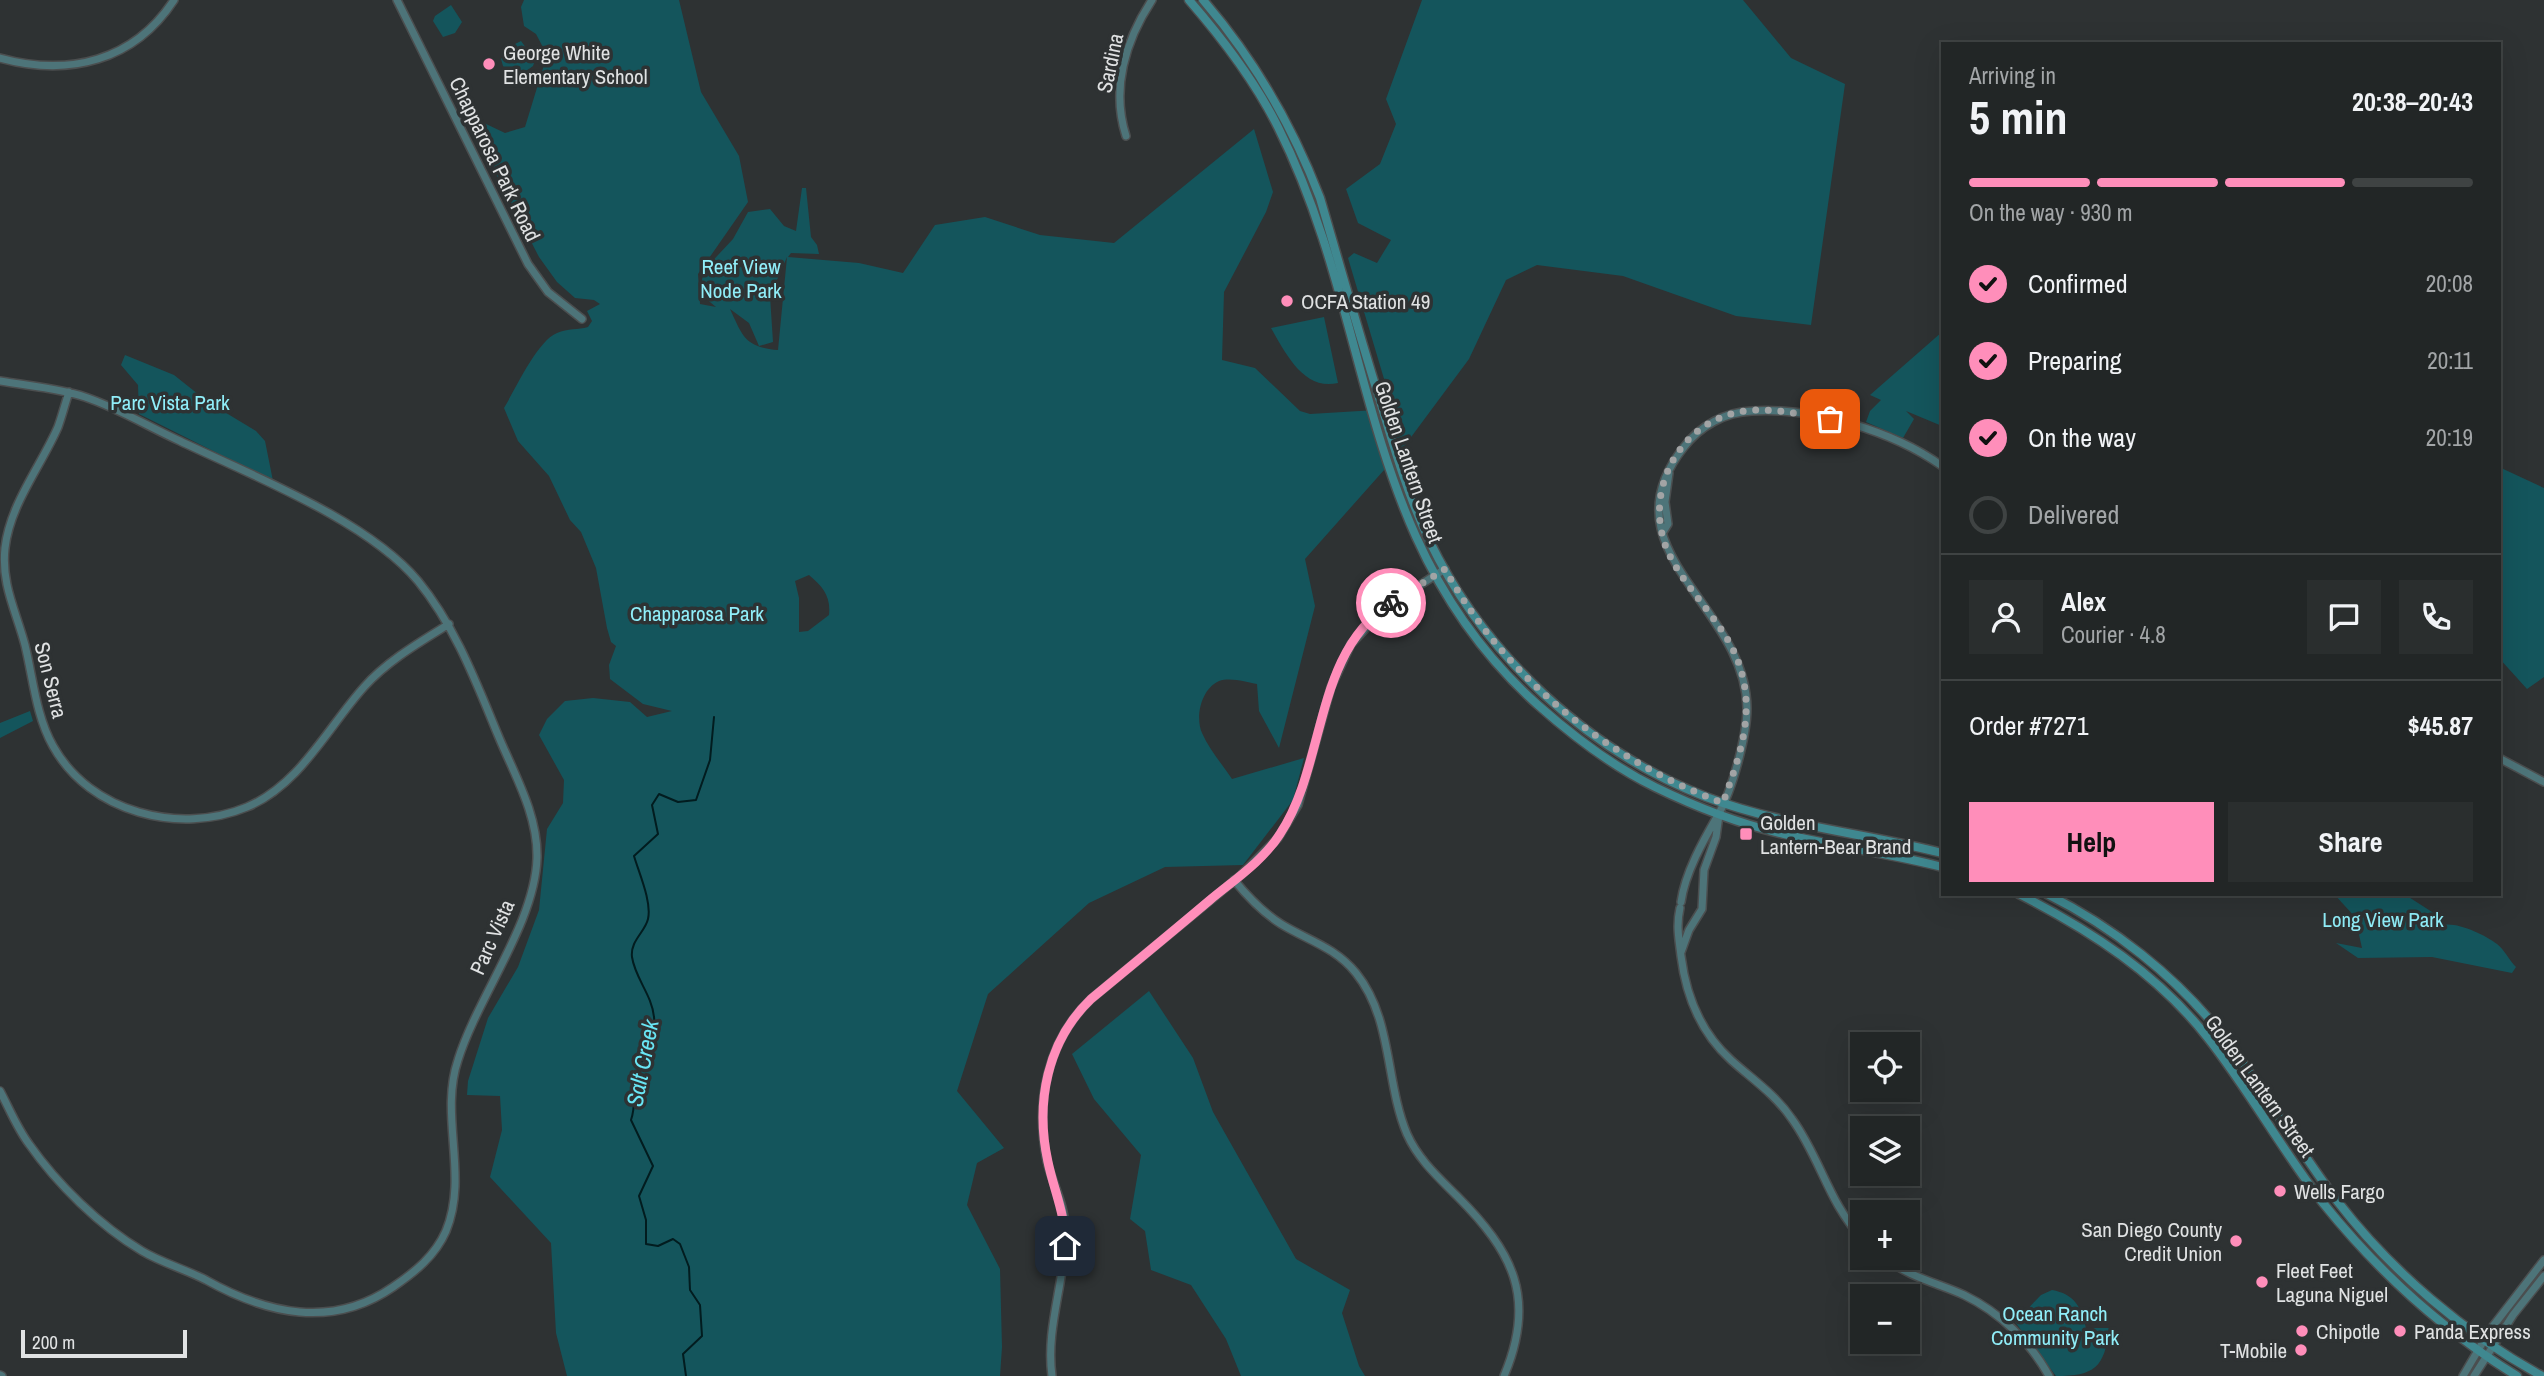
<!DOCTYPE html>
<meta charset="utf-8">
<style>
:root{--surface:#222626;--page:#2a2e2e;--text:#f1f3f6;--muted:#a2a5a7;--line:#3f4343;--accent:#ff8eba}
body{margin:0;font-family:"Archivo Narrow",sans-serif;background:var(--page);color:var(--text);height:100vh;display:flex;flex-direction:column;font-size:26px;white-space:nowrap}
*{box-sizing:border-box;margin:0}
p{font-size:23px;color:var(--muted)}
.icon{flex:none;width:38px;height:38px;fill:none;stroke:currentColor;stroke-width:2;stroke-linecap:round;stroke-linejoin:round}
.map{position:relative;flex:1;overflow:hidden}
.panel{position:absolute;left:1941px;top:42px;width:560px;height:854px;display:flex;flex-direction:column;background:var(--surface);border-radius:0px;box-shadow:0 7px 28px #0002,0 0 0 2px var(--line)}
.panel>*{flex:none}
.buttons{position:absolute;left:1850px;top:1032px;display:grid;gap:14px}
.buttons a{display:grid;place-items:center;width:70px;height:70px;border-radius:0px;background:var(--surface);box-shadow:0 7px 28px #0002,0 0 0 2px var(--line);font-size:35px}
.scale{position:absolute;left:21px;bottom:18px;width:166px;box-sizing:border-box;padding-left:7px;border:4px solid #e0e2e3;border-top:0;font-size:19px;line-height:24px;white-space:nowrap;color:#e0e2e3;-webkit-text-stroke:5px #2e3233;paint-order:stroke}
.pin{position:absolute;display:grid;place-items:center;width:60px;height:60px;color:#fff;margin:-30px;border-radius:14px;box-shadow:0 4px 10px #0006}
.courier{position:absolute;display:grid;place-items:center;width:70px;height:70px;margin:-35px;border:5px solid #ff8eba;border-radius:50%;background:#fff;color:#222;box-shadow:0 2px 9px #0007}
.headline em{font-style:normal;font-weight:800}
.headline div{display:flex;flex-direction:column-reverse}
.headline{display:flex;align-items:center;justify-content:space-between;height:119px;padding:0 28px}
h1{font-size:46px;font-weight:800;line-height:52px}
.bar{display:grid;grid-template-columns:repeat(4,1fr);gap:10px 7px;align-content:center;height:84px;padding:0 28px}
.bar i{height:9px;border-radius:5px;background:var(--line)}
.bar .active{background:var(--accent)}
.bar p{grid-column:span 4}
.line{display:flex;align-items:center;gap:18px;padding:0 28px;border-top:2px solid var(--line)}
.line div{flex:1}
.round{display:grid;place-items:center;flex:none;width:74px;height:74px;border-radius:0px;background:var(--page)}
ol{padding:0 28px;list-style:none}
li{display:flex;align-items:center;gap:21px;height:77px}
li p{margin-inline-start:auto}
li .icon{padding:7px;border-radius:50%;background:var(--accent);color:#111;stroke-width:4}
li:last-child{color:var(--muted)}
li i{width:38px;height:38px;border:4px solid var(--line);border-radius:50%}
.action{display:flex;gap:14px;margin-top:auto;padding:14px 28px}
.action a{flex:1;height:80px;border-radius:0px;background:var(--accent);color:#111;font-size:28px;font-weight:800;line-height:80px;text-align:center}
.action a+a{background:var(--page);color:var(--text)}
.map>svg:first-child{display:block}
</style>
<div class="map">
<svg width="2544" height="1376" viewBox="0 0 2544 1376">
<rect width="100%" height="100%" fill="#2e3233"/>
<path fill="#14555c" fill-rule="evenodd" d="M524,0H679L701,92L739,156L748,202L698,274L700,304L716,307L704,297L701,285L704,270L733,239L748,212L770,209L784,226L796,231L802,188H806L811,237L817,245L819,254L791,253L788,257L859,263L903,273L935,225L985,217L1040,235L1114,243L1254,129L1273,192L1266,212L1224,292L1222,360L1255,368L1300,411L1310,414L1393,409L1348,258L1354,253L1377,263L1391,240L1358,223L1346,189L1380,164L1396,124L1386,99L1422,0H1743L1791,58L1845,84L1811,325L1736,316L1623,276L1537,265L1506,280L1469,359L1400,452L1305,559L1315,606L1279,748L1259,711L1257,684C1247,682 1230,677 1219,681C1201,689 1195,717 1202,733C1209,749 1222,764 1232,779L1304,758L1293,800L1243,865L1165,867L1089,903L988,994L957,1091L1004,1148L977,1163L967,1205L1000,1269L1002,1347L1000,1376H567L556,1333L551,1243L490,1177L502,1130L500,1096L467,1095L468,1081L488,1018L518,967L539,910L547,829L563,803L564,780L539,735L547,719L565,701L593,698L630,702L647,717L672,711L643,704L610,679L609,665L616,646L611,642L607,628L596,568L581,532L570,520L549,476L518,441L504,408C515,390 537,341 557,333C568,328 578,330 588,327L592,321L587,311L600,304L594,300L575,298L557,282L539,257L465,114L505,133L525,127L547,55L536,34L524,26L521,7ZM787,257L778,350C745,347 743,337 730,309L749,323L759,346L773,342L770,296ZM809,575C823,587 831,596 829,615L808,631L799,632V598L795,581Z
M451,5L462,22L455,33L443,37L433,21L435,16Z
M521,41L535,60L533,66L515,79L503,66L501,59L511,46Z
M1324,317L1338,383C1304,391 1286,354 1271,328Z
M1942,332V426L1906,411L1914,419L1903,438L1866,422L1870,411L1881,400L1870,395Z
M125,355L174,375L208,402L256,431L265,441L273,481L139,414L138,385L121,365Z
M2499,467L2544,488V677L2527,689L2499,658Z
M30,711L33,721L0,738V723Z
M2334,894H2404L2443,919V925C2458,922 2485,935 2497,944C2504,949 2509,960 2516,967L2512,973L2432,957L2358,958L2336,943L2362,948L2355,917Z
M1149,991L1193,1058L1213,1112L1296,1259L1350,1290L1342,1313L1359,1366L1365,1376H1241L1226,1339L1191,1285L1151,1270L1145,1231L1130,1219L1141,1155L1094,1099L1072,1054Z
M2052,1290C2074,1294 2081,1306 2086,1328H2109C2105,1368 2094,1376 2056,1376L2015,1322L2041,1295Z"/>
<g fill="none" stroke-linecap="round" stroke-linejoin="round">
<path stroke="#021c1f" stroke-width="2" d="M686,1376L683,1354L702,1336L700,1305L690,1290L689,1267L680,1244L673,1239L658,1246L646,1244V1220L639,1196L653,1166L631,1120C636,1106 633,1092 636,1078C640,1058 657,1039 654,1017C652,995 635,978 632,957C630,941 645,932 648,919C652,902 639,873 634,856L658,834L652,805L659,794L678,802L696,800L710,760L714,717"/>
<defs>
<path id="secondary" d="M397,0L528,264L548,292L582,319
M0,58C69,77 134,61 174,0
M1126,136C1111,89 1125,41 1152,0
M0,381C28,386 58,388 85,397C118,408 149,427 180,441C253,476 367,520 418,581C455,626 476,682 498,735C514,774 538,814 537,858C535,923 478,996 458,1060C439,1116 469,1175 446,1231C435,1256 415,1272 393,1287C332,1329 267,1314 206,1280C185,1269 162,1263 142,1251C100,1226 57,1184 29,1144C17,1128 9,1108 0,1091
M69,392C65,404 62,416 58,427C41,466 10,504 5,548C1,584 16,611 25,645C33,678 36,716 53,746C90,813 180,835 247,807C300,785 328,727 364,687C387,661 420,642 449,624
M1663,532L1668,524L1665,502L1669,473
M2499,758L2544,782
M1234,880C1248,897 1262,912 1281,924C1307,940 1335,947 1356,973C1393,1019 1385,1082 1407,1134C1418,1159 1438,1177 1457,1196C1513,1252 1537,1298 1504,1376
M1681,902C1685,873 1703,841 1718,815C1732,791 1747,736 1747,708C1746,605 1602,550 1684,447C1700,426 1725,412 1752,411C1813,407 1893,431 1942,466
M1680,908C1676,926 1679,939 1681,956C1686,996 1700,1032 1731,1060C1752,1079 1775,1094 1792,1119C1820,1157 1829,1204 1862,1238
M1681,952L1689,930L1702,909L1704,870L1716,837L1719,815
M1886,1258C1908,1277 1938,1283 1964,1295C1999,1312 2030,1341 2049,1376
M0,1375L2,1376
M1052,1376C1045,1326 1067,1278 1065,1228C1065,1205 1052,1183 1047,1161C1035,1102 1047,1041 1091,999L1241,875L1278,838L1298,805L1331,687L1351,644L1387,606L1445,569
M2463,1376L2490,1330L2544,1260
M2474,1376L2513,1315L2544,1276"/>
<path id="primary" d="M1189,0C1223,39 1255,81 1278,127C1378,326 1356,543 1538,705C1574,737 1612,766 1655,787C1696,807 1740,824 1784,834C1836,847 1890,853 1942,867
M1203,0C1254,59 1292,125 1320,198C1340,266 1359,334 1380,401C1394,448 1408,496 1429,540C1484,655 1588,751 1706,797C1783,826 1864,833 1942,853
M2019,894C2090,930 2158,974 2208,1038C2249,1090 2282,1150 2323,1203C2377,1270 2444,1331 2517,1376
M2047,894C2113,927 2174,975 2220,1032C2262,1086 2296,1147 2338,1202C2391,1271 2465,1334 2542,1376"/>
</defs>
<use href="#secondary" stroke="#4b4e4f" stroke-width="10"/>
<use href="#primary" stroke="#4b4e4f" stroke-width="11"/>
<use href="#secondary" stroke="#4d7479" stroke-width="7"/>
<use href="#primary" stroke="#3f8890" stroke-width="8"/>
</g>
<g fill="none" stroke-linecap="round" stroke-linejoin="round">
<path stroke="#a2a4a5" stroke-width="7" stroke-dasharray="0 12.6" d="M1391,603L1445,569C1504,677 1608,760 1723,803C1738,760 1754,720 1742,674C1731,628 1691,598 1670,556C1642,501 1672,428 1735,413C1765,405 1800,415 1830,419"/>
<path stroke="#ff8eba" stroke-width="9" d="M1065,1246C1066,1215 1054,1191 1048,1162C1035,1103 1047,1041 1091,999C1131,966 1171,933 1210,900C1234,880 1263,861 1280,834C1327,763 1313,653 1391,603"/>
</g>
<g fill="#ff8eba" stroke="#2e3233" stroke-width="2.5">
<circle cx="489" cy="64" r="7"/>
<circle cx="1287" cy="301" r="7"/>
<rect x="1739" y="827" width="14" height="14" rx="3.5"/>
<circle cx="2280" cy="1191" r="7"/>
<circle cx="2236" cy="1241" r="7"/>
<circle cx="2262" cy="1282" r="7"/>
<circle cx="2302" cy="1331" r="7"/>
<circle cx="2400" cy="1331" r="7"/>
<circle cx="2301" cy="1350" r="7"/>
</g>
<g text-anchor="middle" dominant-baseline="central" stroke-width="7" stroke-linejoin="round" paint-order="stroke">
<g font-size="21" fill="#e0e2e3" stroke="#2e3233" text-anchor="start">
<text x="503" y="52">George White<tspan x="503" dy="24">Elementary School</tspan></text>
<text x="1301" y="301">OCFA Station 49</text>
<text x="1760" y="822">Golden<tspan x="1760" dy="24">Lantern-Bear Brand</tspan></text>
<text x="2294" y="1191">Wells Fargo</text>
<text x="2222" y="1229" text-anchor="end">San Diego County<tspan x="2222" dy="24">Credit Union</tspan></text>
<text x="2276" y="1270">Fleet Feet<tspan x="2276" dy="24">Laguna Niguel</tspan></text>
<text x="2316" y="1331">Chipotle</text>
<text x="2414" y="1331">Panda Express</text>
<text x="2287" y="1350" text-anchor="end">T-Mobile</text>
</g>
<g font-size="21" fill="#e0e2e3" stroke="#2e3233">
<text transform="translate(1110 63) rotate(-78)">Sardina</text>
<text transform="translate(495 159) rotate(64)">Chapparosa Park Road</text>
<text transform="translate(1409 462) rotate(71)">Golden Lantern Street</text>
<text transform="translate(51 680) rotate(76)">Son Serra</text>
<text transform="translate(492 937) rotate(-66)">Parc Vista</text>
<text transform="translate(2260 1086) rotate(54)">Golden Lantern Street</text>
</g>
<g font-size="21" fill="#90eef9" stroke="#2e3233">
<text x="741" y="266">Reef View<tspan x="741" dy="24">Node Park</tspan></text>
<text x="170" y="402">Parc Vista Park</text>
<text x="697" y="613">Chapparosa Park</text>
<text x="2383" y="919">Long View Park</text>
<text x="2055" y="1313">Ocean Ranch<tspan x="2055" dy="24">Community Park</tspan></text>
</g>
<g font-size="23" font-style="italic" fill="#69e6f5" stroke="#2e3233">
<text transform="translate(642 1063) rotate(-79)">Salt Creek</text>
</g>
</g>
</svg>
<div class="buttons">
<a><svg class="icon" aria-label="locate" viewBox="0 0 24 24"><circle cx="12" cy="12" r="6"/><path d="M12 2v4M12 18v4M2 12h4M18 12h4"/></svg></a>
<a><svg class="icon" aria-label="layers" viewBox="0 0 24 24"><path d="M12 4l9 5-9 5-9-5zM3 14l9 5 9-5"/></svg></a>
<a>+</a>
<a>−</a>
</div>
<div class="scale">200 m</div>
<div class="pin" style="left:1830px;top:419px;background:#ea580c"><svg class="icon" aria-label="bag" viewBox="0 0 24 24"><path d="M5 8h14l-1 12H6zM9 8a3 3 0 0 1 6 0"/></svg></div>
<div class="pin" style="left:1065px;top:1246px;background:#1f2937"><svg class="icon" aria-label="home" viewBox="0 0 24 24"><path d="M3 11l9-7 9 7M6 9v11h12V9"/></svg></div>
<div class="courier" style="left:1391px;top:603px"><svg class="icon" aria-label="bike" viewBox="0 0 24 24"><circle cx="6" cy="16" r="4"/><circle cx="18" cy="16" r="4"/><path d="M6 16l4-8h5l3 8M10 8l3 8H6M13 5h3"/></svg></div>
<section class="panel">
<div class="headline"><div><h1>5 min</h1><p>Arriving in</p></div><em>20:38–20:43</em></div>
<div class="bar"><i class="active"></i><i class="active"></i><i class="active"></i><i></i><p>On the way · 930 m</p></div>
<ol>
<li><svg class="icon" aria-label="check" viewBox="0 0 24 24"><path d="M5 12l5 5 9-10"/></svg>Confirmed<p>20:08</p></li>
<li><svg class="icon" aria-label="check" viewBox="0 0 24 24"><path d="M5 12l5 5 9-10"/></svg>Preparing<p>20:11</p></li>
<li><svg class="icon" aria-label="check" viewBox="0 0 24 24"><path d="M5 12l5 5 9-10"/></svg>On the way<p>20:19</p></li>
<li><i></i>Delivered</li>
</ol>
<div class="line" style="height:126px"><a class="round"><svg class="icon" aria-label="person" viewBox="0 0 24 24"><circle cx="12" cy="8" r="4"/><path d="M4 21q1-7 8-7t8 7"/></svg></a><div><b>Alex</b><p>Courier · 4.8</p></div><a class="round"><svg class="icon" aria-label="chat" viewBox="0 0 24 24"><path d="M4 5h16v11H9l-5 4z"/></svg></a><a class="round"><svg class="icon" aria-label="phone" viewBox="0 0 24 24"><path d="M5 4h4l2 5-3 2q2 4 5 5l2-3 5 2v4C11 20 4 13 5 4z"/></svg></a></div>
<div class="line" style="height:91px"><div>Order #7271</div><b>$45.87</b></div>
<div class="action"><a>Help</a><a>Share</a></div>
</section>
</div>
